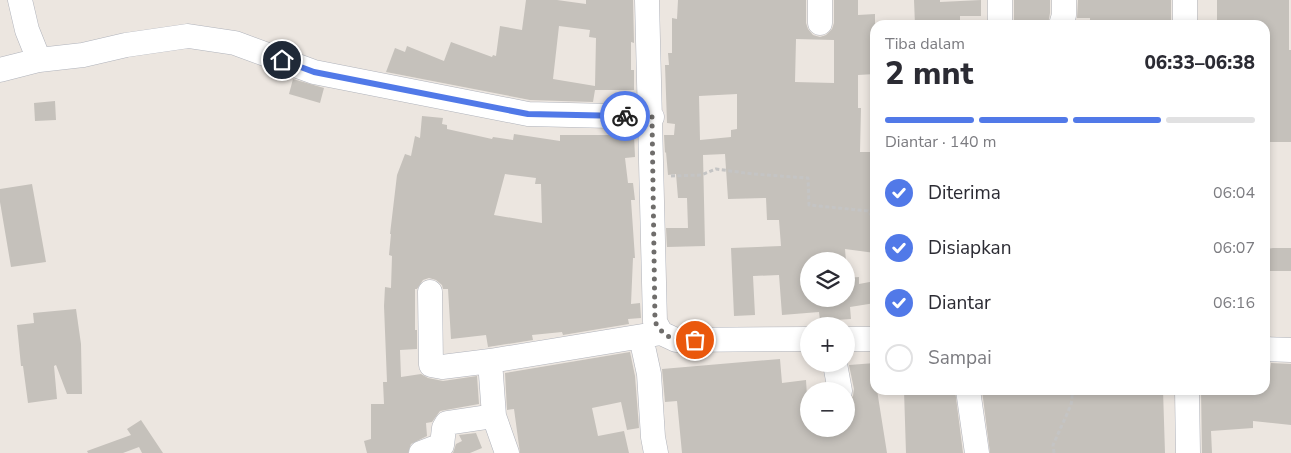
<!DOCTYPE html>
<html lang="id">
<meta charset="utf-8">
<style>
:root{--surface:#fff;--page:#f2f2f3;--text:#2b2b33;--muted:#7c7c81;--line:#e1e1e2;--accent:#5179e8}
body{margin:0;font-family:"Nunito Sans",sans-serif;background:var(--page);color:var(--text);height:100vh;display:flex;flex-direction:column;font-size:19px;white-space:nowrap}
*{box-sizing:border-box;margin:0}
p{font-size:16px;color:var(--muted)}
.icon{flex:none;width:28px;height:28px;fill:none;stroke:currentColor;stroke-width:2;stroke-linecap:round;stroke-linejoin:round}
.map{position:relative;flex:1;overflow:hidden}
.details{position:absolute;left:870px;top:20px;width:400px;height:375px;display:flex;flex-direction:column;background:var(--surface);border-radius:15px;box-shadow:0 2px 8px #0003}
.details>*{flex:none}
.fabs{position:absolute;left:800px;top:252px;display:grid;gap:10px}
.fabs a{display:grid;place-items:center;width:55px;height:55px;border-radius:50%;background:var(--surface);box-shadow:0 2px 8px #0003;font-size:25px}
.pin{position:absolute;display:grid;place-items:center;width:42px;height:42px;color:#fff;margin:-21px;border:2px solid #fff;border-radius:50%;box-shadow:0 1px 5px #0007}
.courier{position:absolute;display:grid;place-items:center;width:50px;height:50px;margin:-25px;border:4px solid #5179e8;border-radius:50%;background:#fff;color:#222;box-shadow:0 1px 6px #0007}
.summary em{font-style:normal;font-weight:800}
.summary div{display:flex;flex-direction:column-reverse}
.summary{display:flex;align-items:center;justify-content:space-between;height:85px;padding:0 15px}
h1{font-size:32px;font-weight:800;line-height:38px}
.bar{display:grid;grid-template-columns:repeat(4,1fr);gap:8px 5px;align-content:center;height:60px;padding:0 15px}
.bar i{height:6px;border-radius:4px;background:var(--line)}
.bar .current{background:var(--accent)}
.bar p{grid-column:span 4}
ol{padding:0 15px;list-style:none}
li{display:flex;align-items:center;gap:15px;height:55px}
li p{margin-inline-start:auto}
li .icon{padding:5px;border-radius:50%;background:var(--accent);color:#fff;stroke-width:4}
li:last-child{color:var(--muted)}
li i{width:28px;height:28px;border:2px solid var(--line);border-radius:50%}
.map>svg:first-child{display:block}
</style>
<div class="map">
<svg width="1291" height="453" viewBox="0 0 1291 453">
<rect width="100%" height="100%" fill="#ece6e0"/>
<path fill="#c5c1bb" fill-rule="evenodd" d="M526,0H557L586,4V0H633L634,43L631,42V70H634V90H595L593,102L530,100L386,72L395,48L405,52L407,46L444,61L451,42L492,57L493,55L496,56L500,26L522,30ZM559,26L590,30L589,37L596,38L595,86L553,79Z
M678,0H806V23L808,29L813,35L820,37L826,35L832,29L834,23V0H858V15L875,14V74L858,75V108H861L860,152H875V253L845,249L846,261H809V299H846V278L859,277V284L875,281V303L850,307L851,319L820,321L819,312L782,315L779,275L753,276L755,315L734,316L731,248L781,246L779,220H767L766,198L728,199L725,154L703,155L705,246L667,247L666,228H688L687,198H678L676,174L668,175L666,152L665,153L664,135H674L675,124L667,123L665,65H669L668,53H672V18L677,19ZM796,39L834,40V83L795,82ZM737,94V129L731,130V137L700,140L699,96Z
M914,0H940V2L981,0V16H960V22L940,23V25H915Z
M1014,0H1050V13L1048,25H1014Z
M1078,0H1171V23L1090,25V18H1077Z
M1217,0H1289V50H1291V142H1265V25H1217Z
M293,79L324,88L320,103L289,94Z
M55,101L56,120L35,121L34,103Z
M422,116L443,118L442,124L447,125V129L492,139L493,137L513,140L514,134L560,141V135H634L635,157L625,158L628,183H633L635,200H631L635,258H633L631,304L640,303L641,318L628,319L629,324L563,335L562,332L532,335L533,340L488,347L486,335L451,339L448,289H443L442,285L436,280L429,278L423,280L417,289H415V330H417V349L400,350L401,377L421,374L428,378L443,381L477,376L479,404L440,411L432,422L426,423L427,436L411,444L408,453H367L364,441L371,439V404H384L383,382H387L384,306L385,287L391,288L392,256L389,255L391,234H390L397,175L405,154L411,156L415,136L420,138ZM505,174L536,178L535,184H541L542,223L494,215Z
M32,184L46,262L11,267L0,202V189Z
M1273,248H1291V271H1265V249Z
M76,309L81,344L82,394H67L56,365L54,366L57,399L28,403L23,366H21L17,325L34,323L33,313Z
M630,352L635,376L639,428L627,430L621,402L592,408L598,436L624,431L629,453H520L514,409L507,410L505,373Z
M780,359L782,383L806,380L809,429H846V403L853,396L854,389L849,365L875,363V390H877L887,453H682L677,401L665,402L662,369Z
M1271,363L1291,364V425L1253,421V428L1211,431L1212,453H1202L1201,390H1267Z
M904,390H955L963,453H906Z
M982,390H1163L1165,453H990Z
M141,420L163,453H142L139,447L123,453H88L87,451L131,435L127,429Z
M476,433L482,448L470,453H453L456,444L462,441L459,435Z"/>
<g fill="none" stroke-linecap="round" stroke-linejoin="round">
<defs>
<path id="minor" d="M20,0L27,30L39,60
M647,0L655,322L661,333L676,340L809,339
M1000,0V25
M1185,0V25
M820,23V0
M1061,25L1064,15V0
M0,70L39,60L83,55L126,45L188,36L235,43L314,72L528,114L652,117
M430,292L431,365L442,367L490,361L661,333
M641,337L649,374L653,437L656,453
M846,339H875
M1265,349L1291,350
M490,361L494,416L507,453
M835,364L840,391
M968,390L977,453
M1187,390L1188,453
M421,453L442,445L444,428L447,423L494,416"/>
</defs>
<use href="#minor" stroke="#b0b3bb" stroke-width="25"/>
<path stroke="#c4c4c4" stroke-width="3" stroke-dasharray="4 2.5" stroke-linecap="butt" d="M671,176L701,175L716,169L753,174L808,178L809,205L868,211L875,219
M1054,453L1053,445L1071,405L1073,390"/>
<use href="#minor" stroke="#fff" stroke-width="24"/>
</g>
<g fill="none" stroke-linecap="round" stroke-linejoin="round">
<path stroke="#6f6d6b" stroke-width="5" stroke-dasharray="0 9" d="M625,116L652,117L655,322C666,340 675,340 695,340"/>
<path stroke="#5179e8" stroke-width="6" d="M282,60L314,72L528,114L625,116"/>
</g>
</svg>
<div class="fabs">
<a><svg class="icon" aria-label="layers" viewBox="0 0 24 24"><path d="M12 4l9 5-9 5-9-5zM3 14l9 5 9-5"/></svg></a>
<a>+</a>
<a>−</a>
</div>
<div class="pin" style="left:695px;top:340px;background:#ea580c"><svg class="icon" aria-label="bag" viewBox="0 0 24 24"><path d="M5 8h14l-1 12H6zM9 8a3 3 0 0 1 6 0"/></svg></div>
<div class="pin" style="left:282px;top:60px;background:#1f2937"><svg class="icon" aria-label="home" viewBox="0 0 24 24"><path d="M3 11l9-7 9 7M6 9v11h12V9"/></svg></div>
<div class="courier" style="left:625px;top:116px"><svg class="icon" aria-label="bike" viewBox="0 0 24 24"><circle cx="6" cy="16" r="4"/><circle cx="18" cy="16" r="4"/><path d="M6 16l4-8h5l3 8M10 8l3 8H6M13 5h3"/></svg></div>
<section class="details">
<div class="summary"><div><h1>2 mnt</h1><p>Tiba dalam</p></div><em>06:33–06:38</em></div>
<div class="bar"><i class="current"></i><i class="current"></i><i class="current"></i><i></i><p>Diantar · 140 m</p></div>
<ol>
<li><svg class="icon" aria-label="check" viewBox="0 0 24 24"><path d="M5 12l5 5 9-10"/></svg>Diterima<p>06:04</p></li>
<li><svg class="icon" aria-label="check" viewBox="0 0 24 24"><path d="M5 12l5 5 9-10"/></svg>Disiapkan<p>06:07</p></li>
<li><svg class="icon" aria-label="check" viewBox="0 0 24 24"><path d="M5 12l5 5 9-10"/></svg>Diantar<p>06:16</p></li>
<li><i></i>Sampai</li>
</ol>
</section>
</div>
